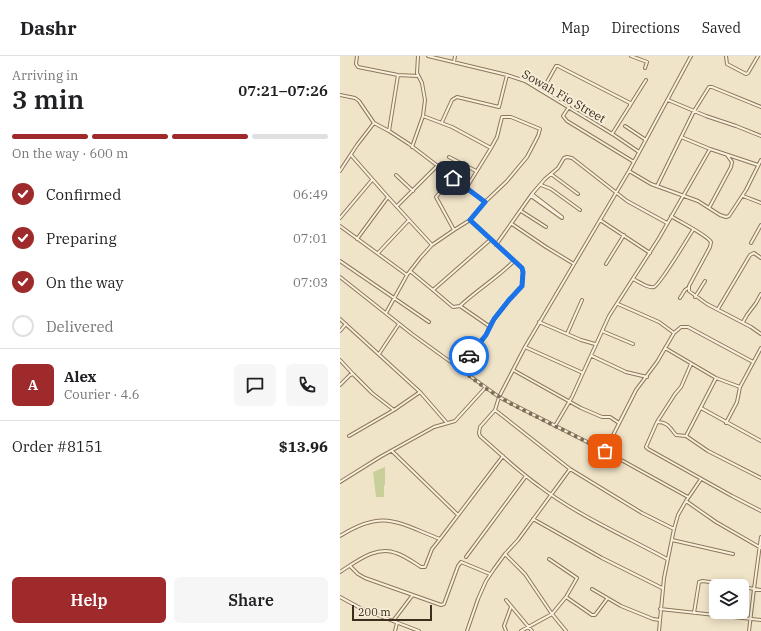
<!DOCTYPE html>
<meta charset="utf-8">
<style>
:root{--surface:#fff;--page:#f6f6f6;--text:#202124;--muted:#757577;--line:#e0e0e0;--accent:#9e2a2b}
body{margin:0;font-family:"IBM Plex Serif",serif;background:var(--page);color:var(--text);height:100vh;display:flex;flex-direction:column;font-size:15px;white-space:nowrap}
*{box-sizing:border-box;margin:0}
p{font-size:13px;color:var(--muted)}
.icon{flex:none;width:22px;height:22px;fill:none;stroke:currentColor;stroke-width:2;stroke-linecap:round;stroke-linejoin:round}
.map{position:relative;flex:1;overflow:hidden}
.drawer{display:flex;flex-direction:column;background:var(--surface);width:340px}
.drawer>*{flex:none}
.fabs{position:absolute;left:369px;top:523px;display:grid;gap:8px}
.fabs a{display:grid;place-items:center;width:40px;height:40px;border-radius:6px;background:var(--surface);box-shadow:0 2px 10px #0003;font-size:20px}
.scale{position:absolute;left:12px;bottom:10px;width:80px;box-sizing:border-box;padding-left:4px;border:2px solid #3d2e20;border-top:0;font-size:11px;line-height:14px;white-space:nowrap;color:#3d2e20;-webkit-text-stroke:3px #f7eed8;paint-order:stroke}
.pin{position:absolute;display:grid;place-items:center;width:34px;height:34px;color:#fff;margin:-17px;border-radius:8px;box-shadow:0 2px 6px #0006}
.courier{position:absolute;display:grid;place-items:center;width:40px;height:40px;margin:-20px;border:3px solid #1a73e8;border-radius:50%;background:#fff;color:#222;box-shadow:0 1px 5px #0007}
.summary em{font-style:normal;font-weight:600}
.summary div{display:flex;flex-direction:column-reverse}
.summary{display:flex;align-items:center;justify-content:space-between;height:68px;padding:0 12px}
h1{font-size:26px;font-weight:600;line-height:30px}
.bar{display:grid;grid-template-columns:repeat(4,1fr);gap:6px 4px;align-content:center;height:48px;padding:0 12px}
.bar i{height:5px;border-radius:3px;background:var(--line)}
.bar .on{background:var(--accent)}
.bar p{grid-column:span 4}
.line{display:flex;align-items:center;gap:10px;padding:0 12px;border-top:1px solid var(--line)}
.line div{flex:1}
.round{display:grid;place-items:center;flex:none;width:42px;height:42px;border-radius:6px;background:var(--page)}
ol{padding:0 12px;list-style:none}
li{display:flex;align-items:center;gap:12px;height:44px}
li p{margin-inline-start:auto}
li .icon{padding:4px;border-radius:50%;background:var(--accent);color:#fff;stroke-width:4}
li:last-child{color:var(--muted)}
li i{width:22px;height:22px;border:2px solid var(--line);border-radius:50%}
.action{display:flex;gap:8px;margin-top:auto;padding:8px 12px}
.action a{flex:1;height:46px;border-radius:6px;background:var(--accent);color:#fff;font-size:16px;font-weight:600;line-height:46px;text-align:center}
.action a+a{background:var(--page);color:var(--text)}
header{display:flex;align-items:center;gap:24px;box-sizing:border-box;height:56px;padding:0 20px;background:var(--surface);border-bottom:1px solid var(--line)}
header strong{font-size:19px}
nav{display:flex;gap:22px;margin-inline-start:auto;font-size:14px}
main{display:flex;flex:1;min-height:0}
.map>svg:first-child{display:block}
</style>
<header>
<strong>Dashr</strong>
<nav><a>Map</a><a>Directions</a><a>Saved</a></nav>
</header>
<main>
<section class="drawer">
<div class="summary"><div><h1>3 min</h1><p>Arriving in</p></div><em>07:21–07:26</em></div>
<div class="bar"><i class="on"></i><i class="on"></i><i class="on"></i><i></i><p>On the way · 600 m</p></div>
<ol>
<li><svg class="icon" aria-label="check" viewBox="0 0 24 24"><path d="M5 12l5 5 9-10"/></svg>Confirmed<p>06:49</p></li>
<li><svg class="icon" aria-label="check" viewBox="0 0 24 24"><path d="M5 12l5 5 9-10"/></svg>Preparing<p>07:01</p></li>
<li><svg class="icon" aria-label="check" viewBox="0 0 24 24"><path d="M5 12l5 5 9-10"/></svg>On the way<p>07:03</p></li>
<li><i></i>Delivered</li>
</ol>
<div class="line" style="height:72px"><b class="round" style="background:var(--accent);color:#fff">A</b><div><b>Alex</b><p>Courier · 4.6</p></div><a class="round"><svg class="icon" aria-label="chat" viewBox="0 0 24 24"><path d="M4 5h16v11H9l-5 4z"/></svg></a><a class="round"><svg class="icon" aria-label="phone" viewBox="0 0 24 24"><path d="M5 4h4l2 5-3 2q2 4 5 5l2-3 5 2v4C11 20 4 13 5 4z"/></svg></a></div>
<div class="line" style="height:52px"><div>Order #8151</div><b>$13.96</b></div>
<div class="action"><a>Help</a><a>Share</a></div>
</section>
<div class="map">
<svg width="421" height="575" viewBox="0 0 421 575">
<rect width="100%" height="100%" fill="#f0e4c8"/>
<path fill="#c9cf9b" d="M45,411V429H42H44V441H36L33,416Z"/>
<g fill="none" stroke-linecap="round" stroke-linejoin="round">
<defs>
<path id="minor" d="M17,0L16,8L18,11L58,19L78,20
M78,0L77,17L82,27L85,44L83,60
M88,0L167,19L185,25L274,79L299,96
M291,0L307,6L305,12
M386,0L387,8L406,18L408,17L418,0
M114,6L115,0
M202,35L216,10H218L290,47V50
M0,39L15,42L19,45L34,67L49,75L69,88L145,146
M328,44L366,60L396,70L421,80
M229,51L223,60L227,65L294,106
M102,66L112,44L117,41L159,51L167,19
M285,70L306,84
M49,75L58,19
M272,78L306,24
M72,91L83,60L112,71L151,92L127,131
M370,93L418,109
M11,99L48,141L92,189
M109,101L136,115
M0,115L17,89L34,67
M289,115L311,128L358,145L380,159L386,161L389,160L406,134L421,104
M211,118L238,138
M56,119L73,135
M113,122L96,141L114,174
M201,129L211,133L240,154
M317,130L354,55L369,31H372L421,51
M191,140L222,162V161L192,138
M403,140L421,147
M57,150L97,110
M369,152L391,111L392,106L387,99
M181,155L206,171
M331,160C340,166 367,179 371,186L370,191L349,230V235L367,248L411,271L421,278
M0,162L32,124
M130,164L182,212L183,216L182,230L169,244L149,270
M260,164L310,197
M172,168L206,191L234,208
M0,170L67,219
M17,183L48,141
M411,187L421,169
M156,189L192,138L205,123L218,112L224,102L227,101L232,102L287,145L327,167
M38,197L69,164
M0,205L89,266
M266,208L284,179
M70,215L93,234L150,184
M0,221L72,278L159,341L184,354L265,395L348,441
M293,223C298,225 308,233 314,231C320,229 347,183 353,174
M93,234L113,251L120,250L149,270C148,282 127,302 119,312
M355,241L365,225
M340,242L345,234L348,232
M278,248L319,266L334,277
M120,250C137,234 157,222 174,205
M378,253L410,199L414,197L421,202
M46,257L67,219L81,201L92,189L114,174L130,164L145,146L167,125L187,101L198,80L200,73L171,61H162L157,81L151,92
M0,263L80,336
M199,266L241,284L255,288
M403,266L407,259L416,247L421,238
M0,275L6,268
M262,275L293,288
M227,278L242,244
M185,291L243,317
M325,292L376,322L400,331
M39,298L59,268
M252,300L286,316L307,321
M0,304L13,318
M351,308L341,331L335,338L317,366L306,391L308,393L392,440L421,455
M173,314L241,352L262,361H270L279,367
M0,329L10,319L13,318L32,337L54,354
M361,352L421,385
M155,354L230,413L302,457L334,473
M317,366C328,366 330,372 336,379L346,380L368,395L421,422
M386,367L397,346L400,331L421,292
M215,370L232,341L269,260L319,182L370,93L341,81
M9,380L54,354L80,336L107,367
M346,380L376,322
M52,395L118,459
M265,395L296,334L317,306L334,277L341,271H348L413,306
M0,426L40,401L94,371L115,365L145,332
M346,445L376,466L421,492
M193,463L262,502L322,532
M0,480C43,453 56,466 100,483L163,400
M332,484L393,498
M165,498L185,518L212,558L226,575
M126,501L186,420
M209,503L237,522L226,541
M327,503C285,480 237,459 199,430C178,415 159,397 140,380L139,377L140,371L155,354L159,341L185,291L289,115L351,0
M10,510L18,518L25,522L101,549L104,548L118,510L121,506L150,518
M0,516C16,506 36,489 56,497C65,500 73,506 81,511H85L92,493L100,483
M402,531L421,534
M252,533L281,550L313,563L320,564
M0,541L22,553L79,575
M166,544L192,575
M320,553L421,564
M354,557L359,526L363,525L395,530
M53,565L72,540
M55,575L57,567
M127,575L138,543L146,525L154,513L165,498L178,484L230,413
M166,575L164,570L171,551
M181,575L212,558L226,541L252,559H255L267,543
M319,575L324,522L334,473L338,459L346,445L361,423
M409,575L414,533L421,481"/>
</defs>
<use href="#minor" stroke="#8d765c" stroke-width="4"/>
<use href="#minor" stroke="#faf1dc" stroke-width="2"/>
</g>
<g fill="none" stroke-linecap="round" stroke-linejoin="round">
<path stroke="#7c6e5b" stroke-width="4" stroke-dasharray="0 7.2" d="M129,300L119,312L145,332L171,348L265,395"/>
<path stroke="#1a73e8" stroke-width="5" d="M113,122L145,146L130,164L182,212L183,216L182,230L169,244L154,263L146,279L129,300"/>
</g>
<g text-anchor="middle" dominant-baseline="central" stroke-width="4" stroke-linejoin="round" paint-order="stroke">
<g font-size="12" fill="#3d2e20" stroke="#f7eed8">
<text transform="translate(224 40) rotate(30)">Sowah Fio Street</text>
</g>
</g>
</svg>
<div class="fabs">
<a><svg class="icon" aria-label="layers" viewBox="0 0 24 24"><path d="M12 4l9 5-9 5-9-5zM3 14l9 5 9-5"/></svg></a>
</div>
<div class="scale">200 m</div>
<div class="pin" style="left:265px;top:395px;background:#ea580c"><svg class="icon" aria-label="bag" viewBox="0 0 24 24"><path d="M5 8h14l-1 12H6zM9 8a3 3 0 0 1 6 0"/></svg></div>
<div class="pin" style="left:113px;top:122px;background:#1f2937"><svg class="icon" aria-label="home" viewBox="0 0 24 24"><path d="M3 11l9-7 9 7M6 9v11h12V9"/></svg></div>
<div class="courier" style="left:129px;top:300px"><svg class="icon" aria-label="car" viewBox="0 0 24 24"><path d="M5 17H2v-5l4-1 3-4h7l3 4 3 1v5h-3M9 17h6M6 11h13"/><circle cx="7" cy="17" r="2"/><circle cx="17" cy="17" r="2"/></svg></div>
</div>
</main>
